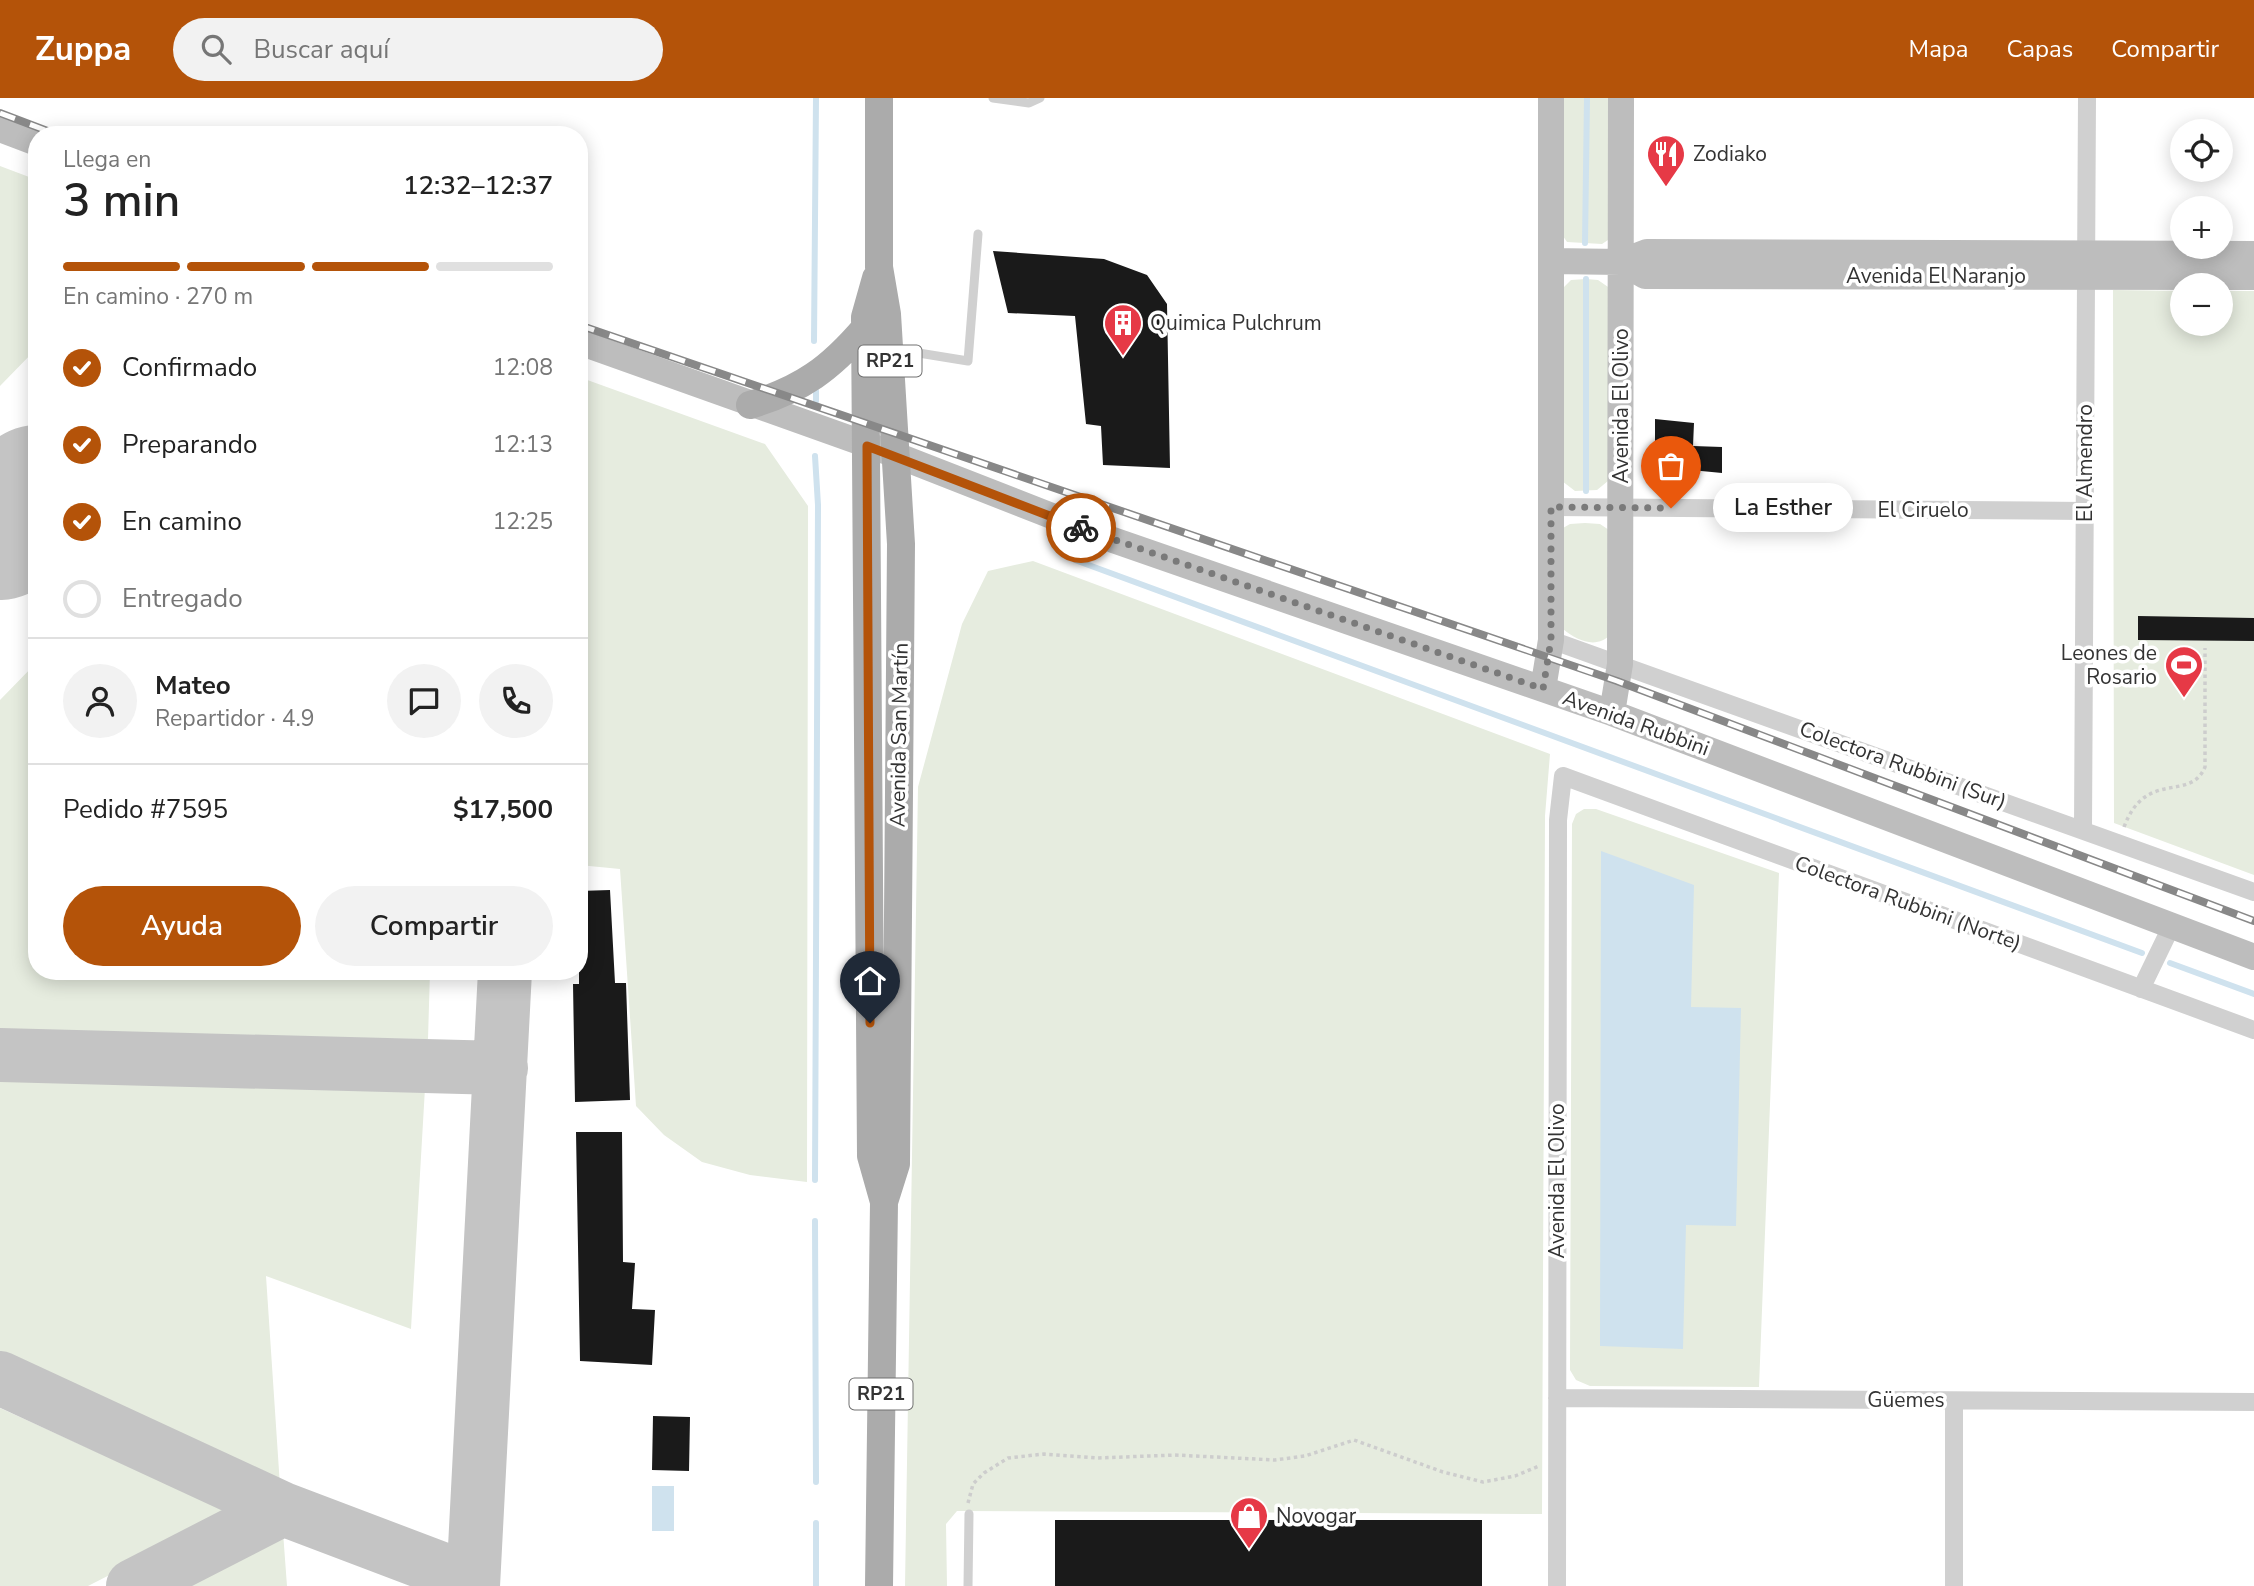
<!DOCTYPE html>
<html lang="es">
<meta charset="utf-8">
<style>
:root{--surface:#fff;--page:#f2f2f2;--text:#222;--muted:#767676;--line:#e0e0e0;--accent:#b45309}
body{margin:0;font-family:"Nunito Sans",sans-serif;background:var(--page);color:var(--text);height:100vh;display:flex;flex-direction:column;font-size:26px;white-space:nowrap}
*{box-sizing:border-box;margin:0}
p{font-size:23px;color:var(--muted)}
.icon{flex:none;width:38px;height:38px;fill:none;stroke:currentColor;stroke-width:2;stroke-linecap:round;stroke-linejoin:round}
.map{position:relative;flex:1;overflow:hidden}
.details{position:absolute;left:28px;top:28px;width:560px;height:854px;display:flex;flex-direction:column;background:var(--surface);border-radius:28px;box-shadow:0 4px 18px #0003}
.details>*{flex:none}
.controls{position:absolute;left:2170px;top:21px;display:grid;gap:14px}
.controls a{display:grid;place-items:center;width:63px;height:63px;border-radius:50%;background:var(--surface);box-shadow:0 4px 18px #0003;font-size:35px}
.pin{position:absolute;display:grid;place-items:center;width:60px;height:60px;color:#fff;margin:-72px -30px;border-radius:50% 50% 50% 0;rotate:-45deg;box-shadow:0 0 7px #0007}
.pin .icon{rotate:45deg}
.courier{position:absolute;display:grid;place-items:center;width:70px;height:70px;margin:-35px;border:5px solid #b45309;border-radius:50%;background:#fff;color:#222;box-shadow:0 2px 9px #0007}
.bubble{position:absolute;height:49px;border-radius:24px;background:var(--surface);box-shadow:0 4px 18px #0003;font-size:23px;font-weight:600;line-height:49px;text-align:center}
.head em{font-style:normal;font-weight:600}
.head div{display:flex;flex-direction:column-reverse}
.head{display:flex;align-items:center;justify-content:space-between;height:119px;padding:0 35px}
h1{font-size:46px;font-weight:600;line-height:52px}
.bar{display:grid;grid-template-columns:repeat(4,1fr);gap:10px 7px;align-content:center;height:84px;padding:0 35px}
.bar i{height:9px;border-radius:5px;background:var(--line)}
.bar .selected{background:var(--accent)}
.bar p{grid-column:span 4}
.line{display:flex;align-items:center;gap:18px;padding:0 35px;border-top:2px solid var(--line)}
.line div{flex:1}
.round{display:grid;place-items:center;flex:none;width:74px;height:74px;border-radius:37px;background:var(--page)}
ol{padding:0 35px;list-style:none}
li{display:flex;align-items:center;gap:21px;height:77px}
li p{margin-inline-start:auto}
li .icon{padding:7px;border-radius:50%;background:var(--accent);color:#fff;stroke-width:4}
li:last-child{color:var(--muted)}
li i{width:38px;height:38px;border:4px solid var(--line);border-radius:50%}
.primary-button{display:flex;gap:14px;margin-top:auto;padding:14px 35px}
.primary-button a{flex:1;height:80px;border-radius:42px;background:var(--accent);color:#fff;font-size:28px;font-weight:600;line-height:80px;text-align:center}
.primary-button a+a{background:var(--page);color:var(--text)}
header{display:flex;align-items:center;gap:42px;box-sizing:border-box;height:98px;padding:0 35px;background:var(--accent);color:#fff}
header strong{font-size:33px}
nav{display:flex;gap:38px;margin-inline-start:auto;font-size:24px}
.search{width:490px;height:63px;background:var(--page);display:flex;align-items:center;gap:18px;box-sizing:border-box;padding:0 24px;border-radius:38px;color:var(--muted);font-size:26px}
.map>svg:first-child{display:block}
</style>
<header>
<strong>Zuppa</strong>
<div class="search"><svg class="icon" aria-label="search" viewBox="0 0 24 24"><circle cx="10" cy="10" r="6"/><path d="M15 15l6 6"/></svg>Buscar aquí</div>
<nav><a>Mapa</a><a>Capas</a><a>Compartir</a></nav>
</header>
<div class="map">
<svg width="2254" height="1488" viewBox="0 0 2254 1488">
<rect width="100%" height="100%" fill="#fff"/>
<path fill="#e6ecdf" d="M1563,0H1614L1611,140L1602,146L1567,144L1561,135Z
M0,68L37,82V250L0,288Z
M1586,181L1598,182L1611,191L1608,383L1597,392L1575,393L1562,383L1560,193L1571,182Z
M2113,192L2182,193V226H2221V193H2254V777L2114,725Z
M579,279L765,346L808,408L807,1084L750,1077L702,1064L664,1037L636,1008L620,771L579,767Z
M1585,425L1600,426L1609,432L1612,535C1597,552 1578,543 1563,531V430L1570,426Z
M1033,463L1550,656L1545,718L1542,1416L957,1413L946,1426L947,1488H905L918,689L962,526L988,473Z
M37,564V873H430L428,941L0,938V602Z
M1584,711H1596L1779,775L1759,1289L1590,1288L1576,1282L1570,1272L1572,726L1576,716Z
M0,983L425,990L411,1231L266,1178L280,1388L0,1258Z
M0,1310L231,1415L88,1488H0Z
M283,1434L287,1488H179Z"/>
<path fill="#cfe2ee" d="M1601,753L1694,787L1691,909L1741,910L1736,1128L1686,1127L1683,1251L1600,1248Z
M652,1388H674V1433H652Z"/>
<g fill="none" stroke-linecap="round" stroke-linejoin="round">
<path stroke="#cfe2ee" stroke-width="6" d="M1585,145L1587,0
M1586,181V393
M814,243L816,0
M816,303V293
M815,358L818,407L815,1082
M1075,462L2142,855
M2170,865L2254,896
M815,1123L816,1384
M816,1425V1488"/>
<path stroke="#c4c4c4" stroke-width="54" d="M0,957L501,970
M0,1280L283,1411L473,1483
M133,1488L283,1411
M473,1488L505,873"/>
<path stroke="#c4c4c4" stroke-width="136" d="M0,434L37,395"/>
</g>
<path fill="#1a1a1a" d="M993,153L1104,161L1147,177L1167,206L1170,370L1103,367L1101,328L1086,326L1075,218L1008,215Z
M1655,321L1694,325L1693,348L1722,349V375L1691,372V376L1664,375V369L1660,366L1662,347H1655Z
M2138,518L2254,520V543L2138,542Z
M610,792L615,885H626L630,1002L575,1004L573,886H579V793Z
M576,1034H622L623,1164L635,1165L632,1211L655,1212L652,1267L580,1263Z
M653,1318L690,1319L689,1373L652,1372Z
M1055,1422H1482V1488H1055Z"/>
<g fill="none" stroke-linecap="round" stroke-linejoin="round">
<path stroke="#cdcdcd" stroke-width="3.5" stroke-dasharray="3.5 3.5" stroke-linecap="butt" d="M2124,729C2146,670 2190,705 2205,669V550
M968,1405L973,1386L984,1375L1008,1360L1044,1356L1097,1360L1175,1357L1275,1362L1305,1358L1354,1342L1443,1374L1483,1384L1515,1378L1539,1368"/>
<path stroke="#d0d0d0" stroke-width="9" d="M993,0L1029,5L1040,0
M894,251L968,263L978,136
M968,1488L969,1416"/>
<path stroke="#d0d0d0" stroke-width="18" d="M1551,409L2085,413
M1551,542L2254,794
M2083,731L2087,0
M2141,891L2172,827
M1557,1300L2254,1304
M1557,1488L1558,722L1563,678L2254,932
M1954,1488V1303"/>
<path stroke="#bdbdbd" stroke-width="26" d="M0,31L37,45
M1551,163L1621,164L1647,154L2254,156
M1621,164L1645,178L2254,179
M579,244L896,357L1113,442L1612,615L2254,859
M1543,591L1551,542V0
M1612,615L1620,566L1621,0"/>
<path stroke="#ababab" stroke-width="28" d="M876,180L865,219L871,1058L884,1104
M750,307C802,291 830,271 865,230
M879,1488L884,1104L896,1066L901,446L887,216L879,169V0"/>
<defs>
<path id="rail" d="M0,15L58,37
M579,227L1617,583L2254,823"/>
</defs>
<use href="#rail" stroke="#888" stroke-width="8"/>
<use href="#rail" stroke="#fff" stroke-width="5" stroke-dasharray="16" stroke-linecap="butt"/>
</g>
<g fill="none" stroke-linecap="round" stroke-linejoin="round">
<path stroke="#7a7a7a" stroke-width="7" stroke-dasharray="0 12.6" d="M1081,430L1543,591L1551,542V409L1671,410"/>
<path stroke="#b45309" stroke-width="9" d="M870,925L867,348L1081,430"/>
</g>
<defs>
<symbol id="restaurant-pin" viewBox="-11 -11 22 30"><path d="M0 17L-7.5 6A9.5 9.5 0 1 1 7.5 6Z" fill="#e63946" stroke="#fff"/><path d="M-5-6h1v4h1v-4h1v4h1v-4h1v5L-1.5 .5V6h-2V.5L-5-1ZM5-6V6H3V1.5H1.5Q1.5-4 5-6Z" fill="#fff"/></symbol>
<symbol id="building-pin" viewBox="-11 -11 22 30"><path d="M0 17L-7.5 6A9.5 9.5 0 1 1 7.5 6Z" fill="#e63946" stroke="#fff"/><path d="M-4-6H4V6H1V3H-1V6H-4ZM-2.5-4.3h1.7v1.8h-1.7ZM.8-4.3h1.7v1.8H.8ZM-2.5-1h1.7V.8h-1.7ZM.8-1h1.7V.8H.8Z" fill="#fff"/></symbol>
<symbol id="stadium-pin" viewBox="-11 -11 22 30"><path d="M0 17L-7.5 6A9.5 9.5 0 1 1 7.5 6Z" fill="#e63946" stroke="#fff"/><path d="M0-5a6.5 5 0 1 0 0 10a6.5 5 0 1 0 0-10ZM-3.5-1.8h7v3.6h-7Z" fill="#fff"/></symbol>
<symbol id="shop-pin" viewBox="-11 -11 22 30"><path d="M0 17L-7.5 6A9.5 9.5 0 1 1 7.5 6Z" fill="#e63946" stroke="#fff"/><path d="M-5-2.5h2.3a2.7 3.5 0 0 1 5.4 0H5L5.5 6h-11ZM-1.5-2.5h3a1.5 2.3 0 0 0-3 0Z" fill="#fff"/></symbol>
</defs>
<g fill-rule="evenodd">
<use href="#restaurant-pin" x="1644" y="34" width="44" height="60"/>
<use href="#building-pin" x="1101" y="203" width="44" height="60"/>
<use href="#stadium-pin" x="2162" y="545" width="44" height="60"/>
<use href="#shop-pin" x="1227" y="1396" width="44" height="60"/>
</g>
<g text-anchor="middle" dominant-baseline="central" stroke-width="7" stroke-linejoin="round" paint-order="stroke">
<g fill="#fff" stroke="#707070" stroke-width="2">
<rect x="858.5" y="247.5" width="63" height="31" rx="5"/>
<rect x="849.5" y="1280.5" width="63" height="31" rx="5"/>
</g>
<g font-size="19" font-weight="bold" fill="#333">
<text x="890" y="263">RP21</text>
<text x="881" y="1296">RP21</text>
</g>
<g font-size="21" fill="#333" stroke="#fff" text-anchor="start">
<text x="1693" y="56">Zodiako</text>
<text x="1150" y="225">Quimica Pulchrum</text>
<text x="2157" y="555" text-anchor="end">Leones de<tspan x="2157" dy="24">Rosario</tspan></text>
<text x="1276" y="1418">Novogar</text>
</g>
<g font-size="21" fill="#333" stroke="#fff">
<text x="1936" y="178">Avenida El Naranjo</text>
<text transform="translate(1621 308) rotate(-90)">Avenida El Olivo</text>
<text transform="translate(2085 365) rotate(-90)">El Almendro</text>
<text x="1923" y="412">El Ciruelo</text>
<text transform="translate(1636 625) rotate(20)">Avenida Rubbini</text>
<text transform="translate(899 637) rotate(-89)">Avenida San Martín</text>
<text transform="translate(1903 667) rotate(20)">Colectora Rubbini (Sur)</text>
<text transform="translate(1908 805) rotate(20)">Colectora Rubbini (Norte)</text>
<text transform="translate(1557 1083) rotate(-90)">Avenida El Olivo</text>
<text x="1906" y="1302">Güemes</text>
</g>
</g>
</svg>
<div class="controls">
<a><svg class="icon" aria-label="locate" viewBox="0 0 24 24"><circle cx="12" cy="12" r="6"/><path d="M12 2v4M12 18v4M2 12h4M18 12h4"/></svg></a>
<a>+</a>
<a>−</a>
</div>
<div class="pin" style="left:1671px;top:410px;background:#ea580c"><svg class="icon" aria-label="bag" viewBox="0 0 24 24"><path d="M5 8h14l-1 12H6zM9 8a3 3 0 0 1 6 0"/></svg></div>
<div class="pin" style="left:870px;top:925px;background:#1f2937"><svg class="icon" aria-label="home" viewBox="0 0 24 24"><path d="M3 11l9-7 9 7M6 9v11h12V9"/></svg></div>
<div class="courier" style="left:1081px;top:430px"><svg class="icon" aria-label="bike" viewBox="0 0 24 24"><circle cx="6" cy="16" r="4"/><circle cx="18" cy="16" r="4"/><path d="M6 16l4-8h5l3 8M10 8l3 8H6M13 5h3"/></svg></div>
<div class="bubble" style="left:1713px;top:385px;width:140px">La Esther</div>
<section class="details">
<div class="head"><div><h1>3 min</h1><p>Llega en</p></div><em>12:32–12:37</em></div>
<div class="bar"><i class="selected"></i><i class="selected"></i><i class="selected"></i><i></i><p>En camino · 270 m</p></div>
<ol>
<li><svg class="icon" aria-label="check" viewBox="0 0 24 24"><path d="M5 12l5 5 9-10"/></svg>Confirmado<p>12:08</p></li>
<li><svg class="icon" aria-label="check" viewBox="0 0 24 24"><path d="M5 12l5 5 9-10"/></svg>Preparando<p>12:13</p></li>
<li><svg class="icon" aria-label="check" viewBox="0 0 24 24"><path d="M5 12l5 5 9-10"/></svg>En camino<p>12:25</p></li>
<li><i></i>Entregado</li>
</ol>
<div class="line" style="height:126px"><a class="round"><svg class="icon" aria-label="person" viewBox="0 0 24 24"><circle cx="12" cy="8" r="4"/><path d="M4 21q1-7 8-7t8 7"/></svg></a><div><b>Mateo</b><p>Repartidor · 4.9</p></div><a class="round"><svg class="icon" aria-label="chat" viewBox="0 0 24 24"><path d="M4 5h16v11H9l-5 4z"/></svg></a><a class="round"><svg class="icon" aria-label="phone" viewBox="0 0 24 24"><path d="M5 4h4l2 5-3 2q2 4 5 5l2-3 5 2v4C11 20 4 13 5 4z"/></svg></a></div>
<div class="line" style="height:91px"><div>Pedido #7595</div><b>$17,500</b></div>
<div class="primary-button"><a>Ayuda</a><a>Compartir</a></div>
</section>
</div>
